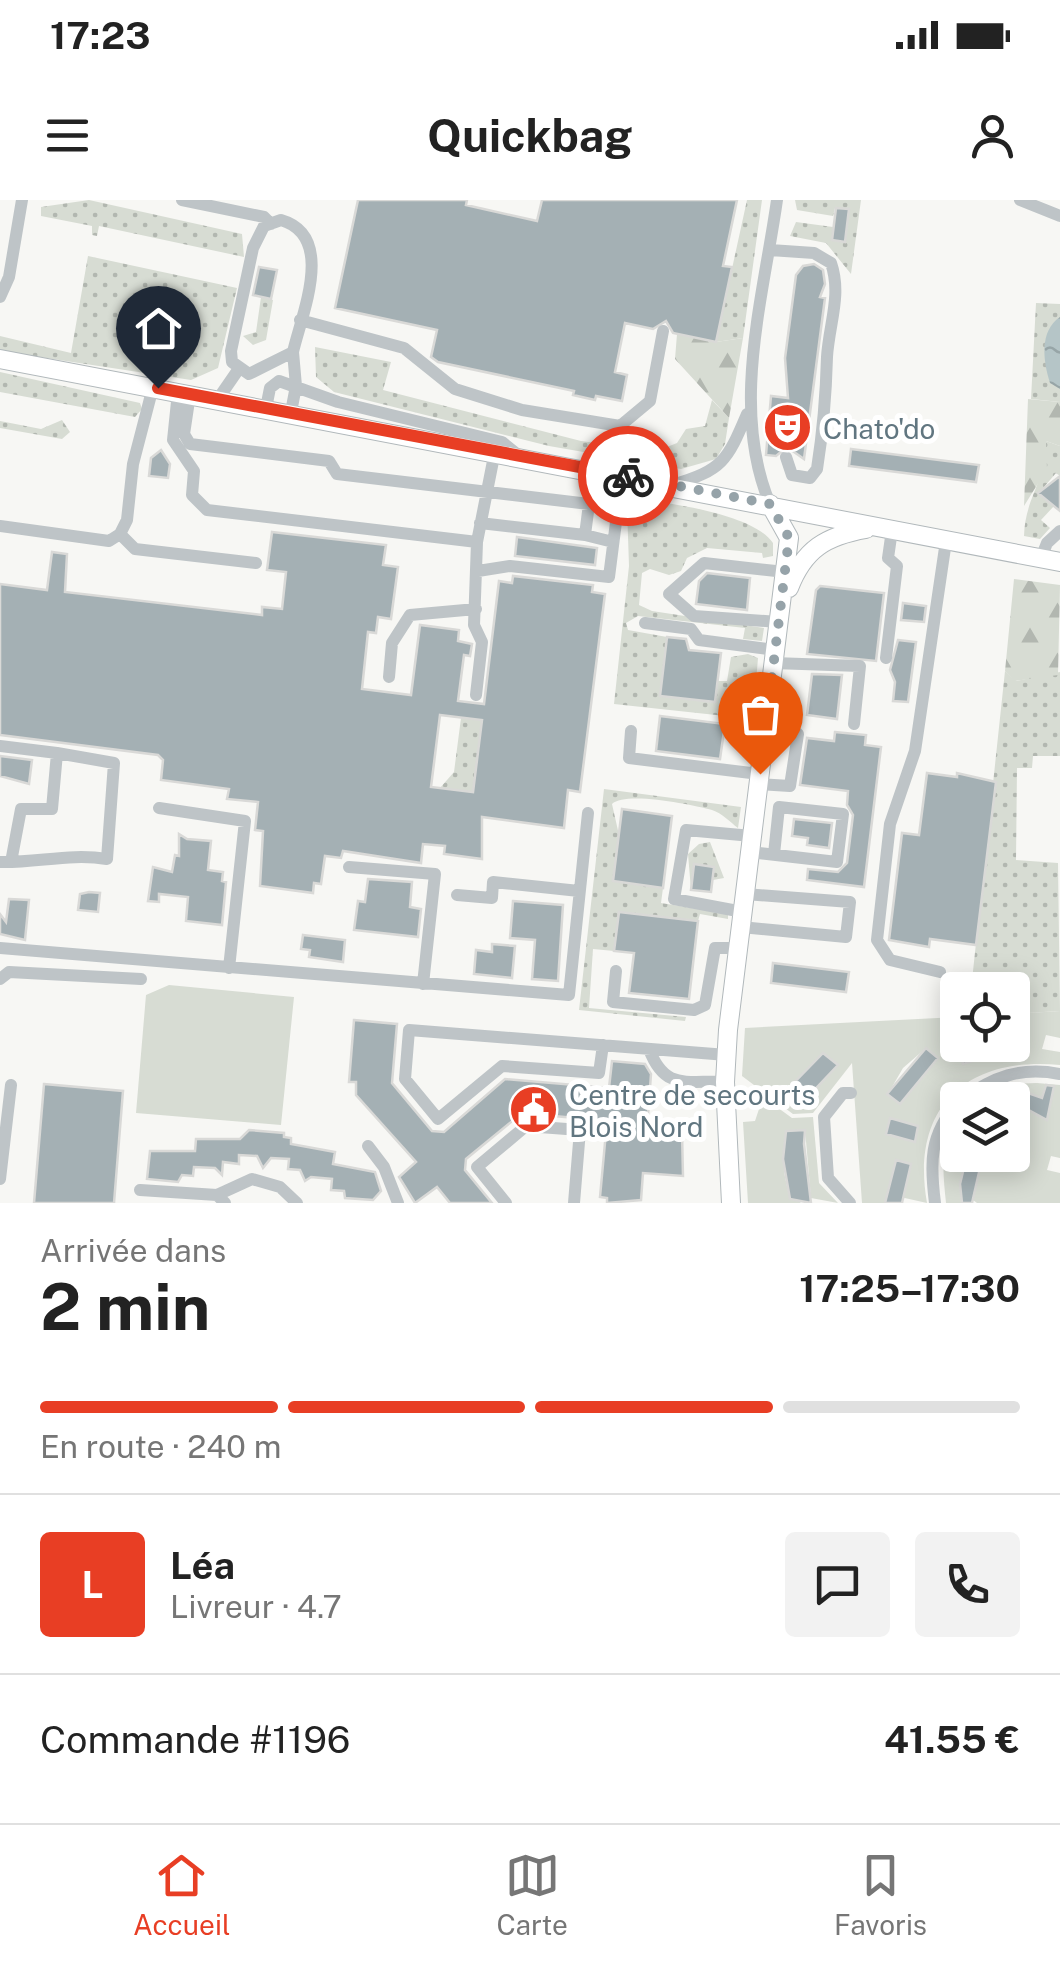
<!DOCTYPE html>
<html lang="fr">
<meta charset="utf-8">
<style>
:root{--surface:#fff;--page:#f2f2f2;--text:#222;--muted:#767676;--line:#e0e0e0;--accent:#e83e24}
body{margin:0;font-family:"Public Sans",sans-serif;background:var(--page);color:var(--text);height:100vh;display:flex;flex-direction:column;font-size:38px;white-space:nowrap}
*{box-sizing:border-box;margin:0}
p{font-size:32px;color:var(--muted)}
.icon{flex:none;width:55px;height:55px;fill:none;stroke:currentColor;stroke-width:2;stroke-linecap:round;stroke-linejoin:round}
.map{position:relative;height:1003px;overflow:hidden}
.drawer{display:flex;flex-direction:column;background:var(--surface);flex:1}
.drawer>*{flex:none}
.fabs{position:absolute;left:940px;top:772px;display:grid;gap:20px}
.fabs a{display:grid;place-items:center;width:90px;height:90px;border-radius:10px;background:var(--surface);box-shadow:0 5px 25px #0003;font-size:50px}
.pin{position:absolute;display:grid;place-items:center;width:85px;height:85px;color:#fff;margin:-102px -42px;border-radius:50% 50% 50% 0;rotate:-45deg;box-shadow:0 0 10px #0007}
.pin .icon{rotate:45deg}
.courier{position:absolute;display:grid;place-items:center;width:100px;height:100px;margin:-50px;border:8px solid #e83e24;border-radius:50%;background:#fff;color:#222;box-shadow:0 2px 12px #0007}
.summary em{font-style:normal;font-weight:700}
.summary div{display:flex;flex-direction:column-reverse}
.summary{display:flex;align-items:center;justify-content:space-between;height:170px;padding:0 40px}
h1{font-size:65px;font-weight:700;line-height:75px}
.bar{display:grid;grid-template-columns:repeat(4,1fr);gap:15px 10px;align-content:center;height:120px;padding:0 40px}
.bar i{height:12px;border-radius:8px;background:var(--line)}
.bar .on{background:var(--accent)}
.bar p{grid-column:span 4}
.line{display:flex;align-items:center;gap:25px;padding:0 40px;border-top:2px solid var(--line)}
.line div{flex:1}
.round{display:grid;place-items:center;flex:none;width:105px;height:105px;border-radius:10px;background:var(--page)}
.status{display:flex;justify-content:space-between;align-items:center;height:70px;padding:0 50px;background:var(--surface);direction:ltr}
.status svg{height:28px;fill:currentColor}
header{display:flex;justify-content:space-between;align-items:center;height:130px;padding:0 40px;background:var(--surface);font-size:45px;font-weight:700}
.tab-bar{display:flex;justify-content:space-around;align-items:center;height:140px;border-top:2px solid var(--line);background:var(--surface);font-size:28px;color:var(--muted)}
.tab-bar a{display:grid;justify-items:center;gap:5px}
.tab-bar .on{color:var(--accent)}
.map>svg:first-child{display:block}
</style>
<div class="status"><b>17:23</b><svg viewBox="0 0 49 12"><path d="M0 12V9h3v3zM5 12V6h3v6zM10 12V3h3v9zM15 12V0h3v12zM26 1h20v11H26zM47 4h2v5h-2z"/></svg></div>
<header><svg class="icon" aria-label="menu" viewBox="0 0 24 24"><path d="M4 6h16M4 12h16M4 18h16"/></svg>Quickbag<svg class="icon" aria-label="person" viewBox="0 0 24 24"><circle cx="12" cy="8" r="4"/><path d="M4 21q1-7 8-7t8 7"/></svg></header>
<div class="map">
<svg width="1060" height="1003" viewBox="0 0 1060 1003">
<defs>
<pattern id="grass-dots" width="8" height="8" patternUnits="userSpaceOnUse" patternTransform="scale(2.5)"><rect width="8" height="8" fill="#d7dcd3"/><path d="M2 2h.1M6 6h.1" fill="none" stroke="#b2b7b0" stroke-width="1.8" stroke-linecap="round"/></pattern>
<pattern id="forest-firs" width="22" height="20" patternUnits="userSpaceOnUse" patternTransform="scale(2.5)"><rect width="22" height="20" fill="#d7dcd3"/><path d="M5 1l3.5 6h-7zM16 11l3.5 6h-7z" fill="#b2b7b0"/></pattern>
<pattern id="water-ripples" width="26" height="14" patternUnits="userSpaceOnUse" patternTransform="scale(2.5)"><rect width="26" height="14" fill="#b5c5c7"/><path d="M2 4q2-2 4 0t4 0M15 11q2-2 4 0t4 0" fill="none" stroke="#97a5a7"/></pattern>
</defs>
<rect width="100%" height="100%" fill="#f7f7f4"/>
<path fill="url(#grass-dots)" d="M89,0L242,34L244,57L99,26L97,36L92,35V26L41,16V7Z
M747,0H762L743,138L716,142Z
M795,0H861L851,74L826,43L790,36L796,22L833,27L832,40L845,42L848,9L835,8L833,16L797,10Z
M88,56L237,88L218,168L191,180L0,151V136L71,153Z
M261,97L273,100L266,140L253,145L243,136L256,132Z
M1036,103L1060,104V202L1031,199Z
M315,147L391,162L383,190L581,241L657,251L677,243L686,229L705,226L712,200L729,218L725,244L716,259L681,269L549,246L334,192L316,177Z
M0,172L140,203L142,209L135,217L0,192Z
M62,220L70,232L62,239L0,228V221L41,229Z
M1046,241L1060,246V276L1056,273L1039,293L1054,306L1041,320L1050,328L1040,339L1024,336C1025,297 1047,280 1046,241Z
M633,298C669,303 754,314 773,343V356L763,358L762,353L707,348L687,358L681,371L669,375L650,369L642,373L639,405L652,411L764,428L762,441L743,439L745,428L638,416L626,423L628,430L667,437L660,496L715,502L718,481H727L731,457L748,454L758,458L753,519L614,504L629,366L627,307Z
M1005,471L1016,481L1060,472V556H1033L1032,568H1017L1016,660L1058,663L1060,811L1013,814L1012,790H971Z
M461,518L482,520L473,592L440,588L454,572Z
M604,589L741,607L738,628C730,622 722,613 712,610C693,605 626,591 612,604L619,635L614,681L663,688L661,703L728,714V719L700,714L698,721L620,712L614,751L593,749L589,808L686,817L685,821L579,810Z
M710,642L724,678L713,680L714,667L694,665L691,690L688,654L699,644Z"/>
<path fill="url(#forest-firs)" d="M677,134L716,142L743,138L729,218L675,159Z
M1028,199L1060,202V246L1046,241L1047,269L1024,306Z
M1014,379L1060,385L1058,475L1015,481L1005,471Z"/>
<path fill="#d7dcd3" fill-rule="evenodd" d="M169,785L294,797L281,925L136,913L146,795Z
M1060,811V838L1046,835L1042,849L1060,852V865C967,856 910,907 927,1003L887,994L885,1003H862L852,863L813,913L793,914L742,876L745,828L957,817L958,845H970L958,850L964,864L1012,851L1013,814ZM925,849L937,858L900,904L888,894L903,868ZM822,854L838,865L811,894L785,893Z
M1037,883L1060,885V958L1051,956L1047,970L1060,973V1003H977L973,1000L978,976L964,972L962,1003H946C943,973 939,944 957,918L958,955H1012V900H976L1009,884Z
M763,897L792,918L813,917L819,983L838,1003L811,998L805,930L786,932L784,972L788,991L801,1003H748L743,922L755,921Z"/>
<path fill="url(#water-ripples)" d="M1060,117V189L1050,183C1043,161 1039,131 1060,117Z"/>
<path fill="#a4b0b4" stroke="#d9d9d7" stroke-width="2.5" fill-rule="evenodd" d="M358,0H467L466,5L537,21L542,0H737L723,66L732,67L716,142L673,133L666,121L653,129L625,123L615,172L627,175L622,201L596,196L595,200L573,195L574,191L438,162L431,157L437,130L335,108Z
M836,8L849,9L845,42L832,40Z
M814,64L823,70L825,84L820,97L825,98L804,259L787,247L776,256L766,255L771,196L788,198L785,158L796,75L803,66Z
M259,67L277,70L271,99L253,95Z
M851,249L979,265L976,282L849,266Z
M161,250L170,264L168,278L149,276L151,258Z
M1060,276V311L1038,293Z
M272,332L386,345L383,365L398,367L391,419L378,417L376,433L368,432L362,489L411,495L420,425L459,430L458,441L472,444L470,456L464,455L458,501L484,504L499,381L512,383L513,376L593,385L592,392L605,394L580,592L568,590L564,628L482,617V659L444,654L445,646L423,644L421,663L343,651L341,658L325,656L321,684L314,683L313,693L260,686L263,631L255,630L258,602L227,599L229,589L161,580L163,560L158,555L0,535V384L47,390L52,352L67,354L65,392L262,415V407L282,409L286,372L267,370ZM440,515L482,520L473,592L431,587Z
M517,337L597,348L595,365L515,356Z
M707,373L750,378L747,410L696,404L699,381Z
M820,386L884,393L876,461L807,454L816,390Z
M903,403L926,406L924,422L901,420Z
M667,437L686,439L689,450L721,453L715,502L660,496Z
M898,440L916,442L908,502L893,501L895,482L890,470Z
M812,474L842,475L837,519L807,515Z
M660,516L725,524L720,559L656,551Z
M835,532L866,535L865,545L881,547L864,687L807,680L808,669L838,672L847,663L853,615L847,605L848,591L800,585L807,538L834,541Z
M0,556L32,560L29,584L0,576Z
M927,573L957,577V573L996,582L976,745L930,739L929,747L889,740L902,633L919,635Z
M622,609L672,616L663,688L613,681Z
M794,619L832,623L829,648L807,645L808,638L792,636Z
M179,634L187,639L211,641L208,670L223,672L222,681L226,682L222,725L186,721L188,697L159,694V702L148,701L153,667L172,672L175,655L179,656Z
M694,664L714,667L711,692L691,690Z
M368,679L412,682L410,707L421,709L418,737L354,730L358,701L365,702Z
M89,692L100,693L98,712L78,710L80,694Z
M9,699L29,700L25,740L0,734V714L6,722Z
M513,701L563,705L558,781L532,779L535,740L510,738Z
M619,712L698,721L689,799L629,793L634,753L614,751Z
M303,735L345,740L343,762L309,757L310,750L301,749Z
M492,744L515,746L512,778L474,774L476,750L492,752Z
M773,763L849,772L846,792L771,783Z
M354,820L397,824L392,883L432,931L444,932L505,879L609,888L612,861L645,864L651,874L647,929L682,932L683,976L643,973L641,1000L607,1003V998L600,997L607,921L522,913L466,959L465,970L492,1003H450L437,987L415,1003L399,977L416,962L356,895V882H349Z
M970,845H1020L1021,846L963,864L958,849Z
M926,848L938,858L900,904L887,894Z
M823,853L838,865L800,905L784,893Z
M44,884L123,891L114,1003H34Z
M1046,885L1054,886L1047,920L1025,908L1028,893L1042,898Z
M890,918L918,926L915,942L886,934Z
M249,930L284,933V937L291,938V944L335,952L333,964L375,972L381,991L373,1000L345,998L344,991L331,990L332,979L311,977L305,981L300,970L288,969L289,959L271,958L263,968L257,956L239,955V964L223,962L222,975L215,968L194,967L193,976L182,975L178,982L147,979L150,951H195L196,939H240Z
M805,930L804,944L811,1003L790,999L783,959L786,931Z
M967,955H983L972,1003H962L960,984Z
M896,960L911,964L902,1003H885Z"/>
<g fill="none" stroke-linecap="round" stroke-linejoin="round">
<defs>
<path id="major" d="M0,159L1060,362
M789,388C804,349 826,336 866,329
M731,1003L725,882L728,830L789,338L770,304"/>
</defs>
<use href="#major" stroke="#b1b8bb" stroke-width="20"/>
<path stroke="#bec4c7" stroke-width="12" d="M182,0L264,17L271,24
M1020,0L1060,16
M281,20C336,36 302,113 293,152L249,174L232,162L231,151L253,48L264,26Z
M770,50L814,53L831,63C842,95 829,124 827,157C826,195 823,231 817,269L810,278L792,275L786,257
M0,97L9,77L22,0
M300,120L404,148L455,189L522,210L620,226L650,201L663,131
M178,192L173,240L194,271L192,295L207,310L477,342L495,251
M190,194L184,234L190,244L329,261L337,274L589,304L585,335L480,323
M218,199L238,170
M266,208L270,188L279,181L338,202L502,242L518,255
M291,212L296,186L293,152
M672,285C723,270 727,261 747,214
M770,304C730,209 763,99 777,0
M0,326L109,341L120,334L127,320L133,264L153,187
M120,334L135,349L256,363
M585,335L613,342
M1041,358L1047,343L1060,331
M478,371L510,366L609,377L622,275
M778,422L694,416L669,394L704,363L785,372
M645,423L691,429L699,440L775,450
M886,458L897,366L888,358L892,330
M773,463L860,466L854,524
M389,477L392,443L410,415L476,409
M476,495L482,442L474,425L477,342
M631,531L629,558L759,574
M0,546L57,553
M758,584L790,586L798,534
M159,608L245,621L229,768
M750,652L837,662L843,614L779,607L774,654
M0,662C37,663 70,653 107,659L114,563L57,553L52,609H21L11,662
M349,667L435,674L423,784
M457,695L492,698L493,682L579,691
M743,712L674,699L686,630L752,636
M741,727L846,737L850,702L745,694
M0,748L569,795L588,613
M616,771L613,802L694,810L705,805L715,748H738
M940,772L890,760L877,740L890,624L915,551L946,341
M0,779L9,772L141,779
M603,845L599,873L502,866L438,919L405,879L409,830L727,855
M649,849C665,891 686,880 725,882
M961,900C993,877 1021,866 1060,874
M368,946L384,967L398,1003
M0,979L11,885
M140,990L217,995
M225,1003L217,995L252,979L280,987L297,1003
M506,1003L477,967L526,926L580,930L574,1003
M850,1003L828,978L824,917L843,893H851
M935,1003C930,964 929,934 958,903"/>
<use href="#major" stroke="#fff" stroke-width="18"/>
</g>
<g fill="none" stroke-linecap="round" stroke-linejoin="round">
<path stroke="#96a3a9" stroke-width="10" stroke-dasharray="0 18" d="M628,276L770,304L789,338L760,574"/>
<path stroke="#e83e24" stroke-width="12" d="M158,188L628,276"/>
</g>
<defs>
<symbol id="theatre-disc" viewBox="-11 -11 22 22"><circle r="9.5" fill="#e83e24" stroke="#fff"/><path d="M-5-5.5Q0-4 5-5.5V0Q5 5 0 6Q-5 5-5 0ZM-3.3-2.5H-1v1.5H-3.3ZM1-2.5H3.3v1.5H1ZM-2.8 1Q0 5.5 2.8 1Z" fill="#fff"/></symbol>
<symbol id="civic-disc" viewBox="-11 -11 22 22"><circle r="9.5" fill="#e83e24" stroke="#fff"/><path d="M-.6-6.5H3V-4.5H.6V-3L4-1V1h2V6H-6V1h2V-1L-.6-3ZM-1.2 2.5V6h2.4V2.5Z" fill="#fff"/></symbol>
</defs>
<g fill-rule="evenodd">
<use href="#theatre-disc" x="760" y="200" width="55" height="55"/>
<use href="#civic-disc" x="506" y="882" width="55" height="55"/>
</g>
<g text-anchor="middle" dominant-baseline="central" stroke-width="10" stroke-linejoin="round" paint-order="stroke">
<g font-size="28" fill="#617680" stroke="#fff" text-anchor="start">
<text x="823" y="228">Chato'do</text>
<text x="569" y="894">Centre de secourts<tspan x="569" dy="32">Blois Nord</tspan></text>
</g>
</g>
</svg>
<div class="fabs">
<a><svg class="icon" aria-label="locate" viewBox="0 0 24 24"><circle cx="12" cy="12" r="6"/><path d="M12 2v4M12 18v4M2 12h4M18 12h4"/></svg></a>
<a><svg class="icon" aria-label="layers" viewBox="0 0 24 24"><path d="M12 4l9 5-9 5-9-5zM3 14l9 5 9-5"/></svg></a>
</div>
<div class="pin" style="left:760px;top:574px;background:#ea580c"><svg class="icon" aria-label="bag" viewBox="0 0 24 24"><path d="M5 8h14l-1 12H6zM9 8a3 3 0 0 1 6 0"/></svg></div>
<div class="pin" style="left:158px;top:188px;background:#1f2937"><svg class="icon" aria-label="home" viewBox="0 0 24 24"><path d="M3 11l9-7 9 7M6 9v11h12V9"/></svg></div>
<div class="courier" style="left:628px;top:276px"><svg class="icon" aria-label="bike" viewBox="0 0 24 24"><circle cx="6" cy="16" r="4"/><circle cx="18" cy="16" r="4"/><path d="M6 16l4-8h5l3 8M10 8l3 8H6M13 5h3"/></svg></div>
</div>
<section class="drawer">
<div class="summary"><div><h1>2 min</h1><p>Arrivée dans</p></div><em>17:25–17:30</em></div>
<div class="bar"><i class="on"></i><i class="on"></i><i class="on"></i><i></i><p>En route · 240 m</p></div>
<div class="line" style="height:180px"><b class="round" style="background:var(--accent);color:#fff">L</b><div><b>Léa</b><p>Livreur · 4.7</p></div><a class="round"><svg class="icon" aria-label="chat" viewBox="0 0 24 24"><path d="M4 5h16v11H9l-5 4z"/></svg></a><a class="round"><svg class="icon" aria-label="phone" viewBox="0 0 24 24"><path d="M5 4h4l2 5-3 2q2 4 5 5l2-3 5 2v4C11 20 4 13 5 4z"/></svg></a></div>
<div class="line" style="height:130px"><div>Commande #1196</div><b>41.55 €</b></div>
</section>
<nav class="tab-bar">
<a class="on"><svg class="icon" aria-label="home" viewBox="0 0 24 24"><path d="M3 11l9-7 9 7M6 9v11h12V9"/></svg>Accueil</a>
<a><svg class="icon" aria-label="map" viewBox="0 0 24 24"><path d="M3 6l6-2 6 2 6-2v14l-6 2-6-2-6 2zM9 4v14M15 6v14"/></svg>Carte</a>
<a><svg class="icon" aria-label="saved" viewBox="0 0 24 24"><path d="M7 4h10v16l-5-4-5 4z"/></svg>Favoris</a>
</nav>
